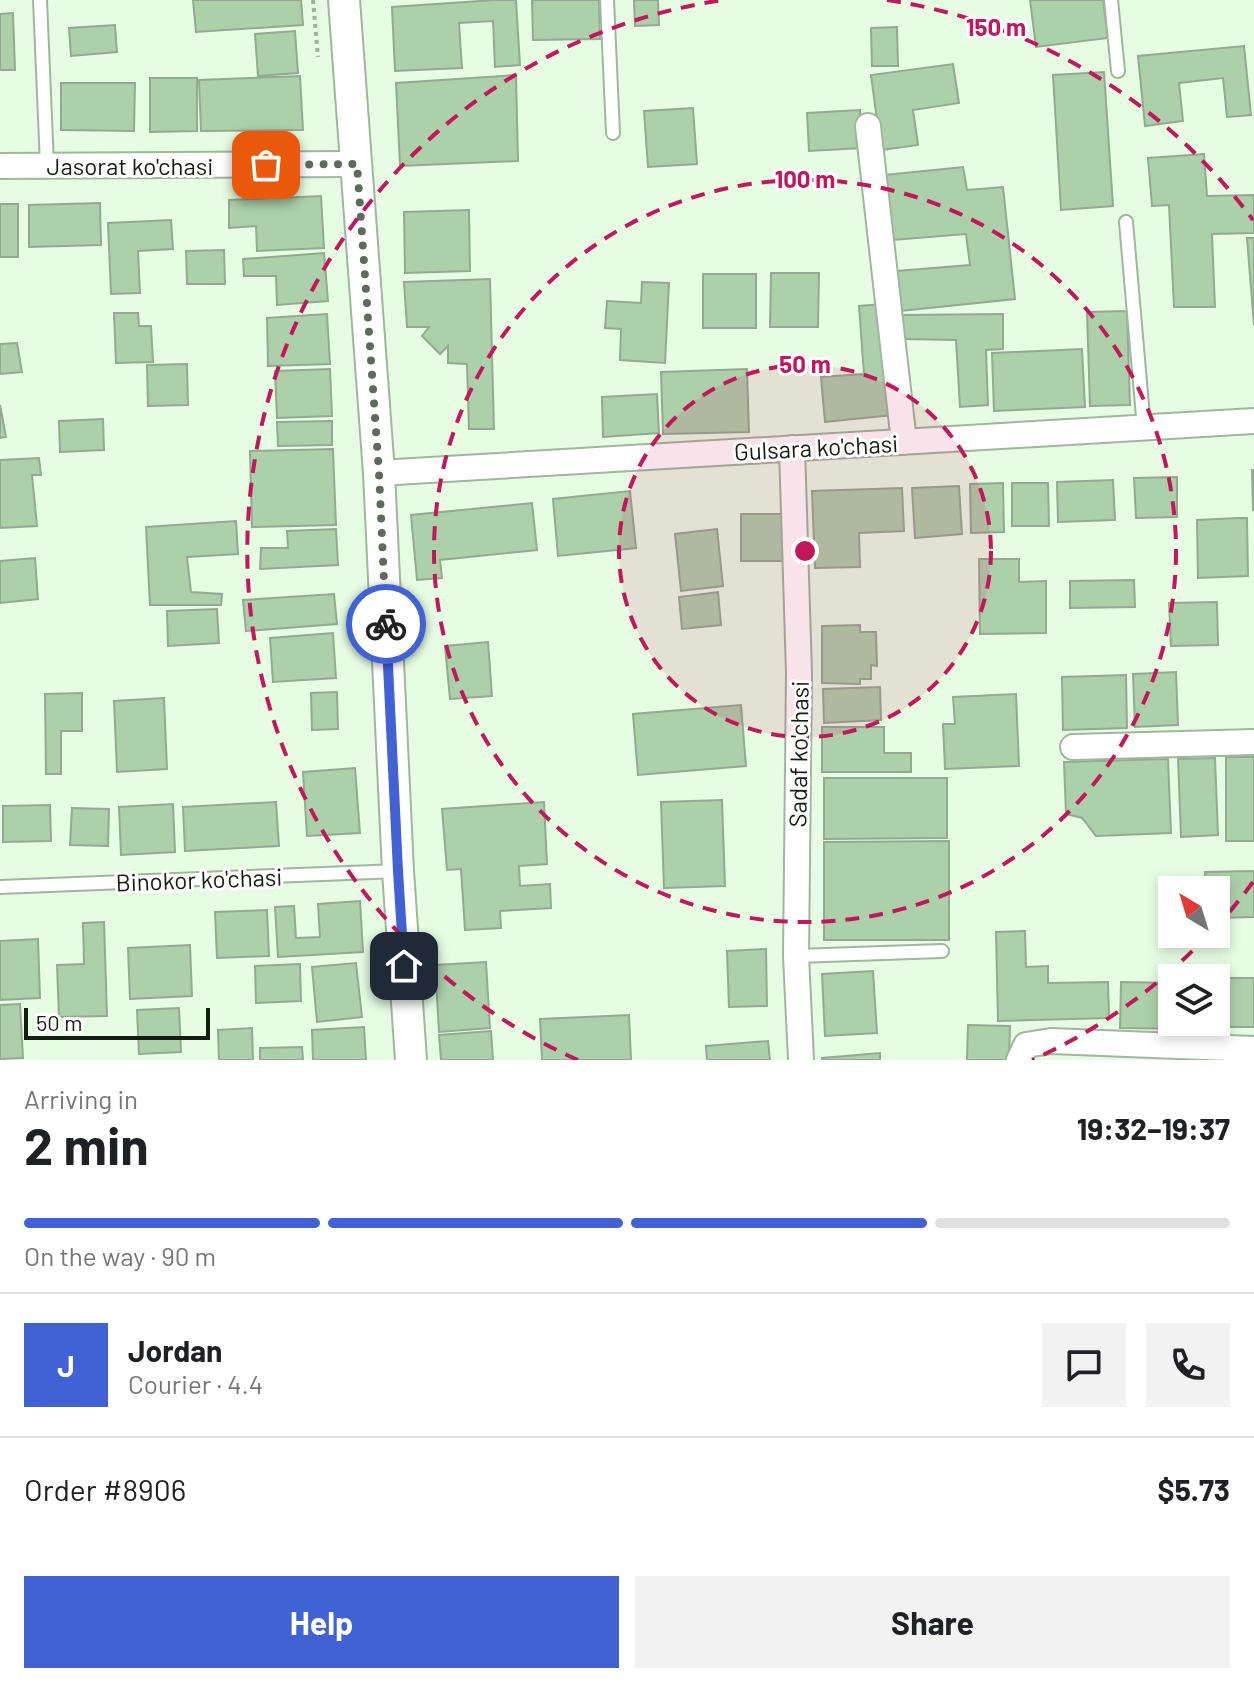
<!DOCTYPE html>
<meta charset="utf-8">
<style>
:root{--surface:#fff;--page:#f2f2f2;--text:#202124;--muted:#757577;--line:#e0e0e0;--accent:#4162d5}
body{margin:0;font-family:Barlow,sans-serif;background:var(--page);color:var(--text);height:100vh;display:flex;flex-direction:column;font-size:30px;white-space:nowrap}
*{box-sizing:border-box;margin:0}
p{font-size:26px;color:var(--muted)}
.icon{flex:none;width:44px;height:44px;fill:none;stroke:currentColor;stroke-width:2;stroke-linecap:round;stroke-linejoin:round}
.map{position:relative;height:1060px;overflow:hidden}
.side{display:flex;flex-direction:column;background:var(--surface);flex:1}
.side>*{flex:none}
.needle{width:52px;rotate:322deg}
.buttons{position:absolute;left:1158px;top:876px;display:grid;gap:16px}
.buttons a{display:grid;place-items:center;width:72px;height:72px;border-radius:0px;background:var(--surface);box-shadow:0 4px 12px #0003;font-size:40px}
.scale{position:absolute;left:24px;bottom:20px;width:186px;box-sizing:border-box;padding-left:8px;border:4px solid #141c13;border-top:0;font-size:22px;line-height:28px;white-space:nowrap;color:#141c13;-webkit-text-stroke:6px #fff;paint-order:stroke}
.pin{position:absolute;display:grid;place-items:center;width:68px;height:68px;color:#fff;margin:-34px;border-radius:16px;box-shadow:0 4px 12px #0006}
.courier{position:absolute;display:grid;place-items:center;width:80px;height:80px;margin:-40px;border:6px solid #4162d5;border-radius:50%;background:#fff;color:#222;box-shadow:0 2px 10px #0007}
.summary em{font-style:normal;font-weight:700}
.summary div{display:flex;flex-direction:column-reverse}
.summary{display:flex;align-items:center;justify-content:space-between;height:136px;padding:0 24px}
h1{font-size:52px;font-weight:700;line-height:60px}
.bar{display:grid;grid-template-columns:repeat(4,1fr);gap:12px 8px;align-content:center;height:96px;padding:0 24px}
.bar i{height:10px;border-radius:6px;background:var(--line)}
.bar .active{background:var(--accent)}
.bar p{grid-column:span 4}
.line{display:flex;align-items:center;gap:20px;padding:0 24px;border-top:2px solid var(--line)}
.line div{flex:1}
.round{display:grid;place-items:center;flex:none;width:84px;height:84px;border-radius:0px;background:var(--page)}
.cta{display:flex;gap:16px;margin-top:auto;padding:16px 24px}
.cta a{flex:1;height:92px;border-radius:0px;background:var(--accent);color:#fff;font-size:32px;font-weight:700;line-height:92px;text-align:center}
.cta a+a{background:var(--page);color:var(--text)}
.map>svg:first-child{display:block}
</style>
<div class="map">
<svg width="1254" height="1060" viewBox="0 0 1254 1060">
<rect width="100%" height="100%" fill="#e6fde4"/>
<path fill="#acd0a9" stroke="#94a992" stroke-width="2" d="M193,0H301L303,25L196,32Z
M495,0H516L520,65L495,67L493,21L459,23L462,68L395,71L392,7Z
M532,0H599L600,39L533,40Z
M634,0H658L659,25L635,26Z
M1030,0H1103L1108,38L1036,47Z
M13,13L15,70H0V14Z
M115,25L117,52L71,56L69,28Z
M897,27L898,66H872L871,28Z
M295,31L298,73L258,76L255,34Z
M1244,46L1251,115L1227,117L1223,78L1179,83L1183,121L1145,126L1138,56Z
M953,64L959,103L913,110L918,145L881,150L871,75Z
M1104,72L1113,206L1061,210L1053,75Z
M516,75L518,161L400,166L396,83Z
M300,76L303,130L201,131L199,80Z
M150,78H197V131L150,132Z
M61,83H135L134,131L61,130Z
M693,108L697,164L648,167L644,111Z
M860,110L862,148L809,151L807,113Z
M1204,154L1207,196L1254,195V233L1212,234L1215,307H1174L1169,205L1152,206L1148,158Z
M963,167L967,190L1003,187L1015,299L901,311L897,271L970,265L966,234L893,240L885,175Z
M321,196L324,248L257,251L256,226L229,228V200Z
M100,203L101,245L29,247V205Z
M0,204H18V257H0Z
M469,210L470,271L405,273L404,212Z
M171,220L173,249L138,251L140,293L111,294L108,223Z
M1247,238H1254V325Z
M224,250L225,284H187L186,251Z
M324,253L328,301L277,305L276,276H244L243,259Z
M771,273H819L818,327H770Z
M703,274H756V328H703Z
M490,279L494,429H469L467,364L448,363V346L440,354L422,336L429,327H407L404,282Z
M642,282L669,283L665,363L620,360L621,329L605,328L607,301L641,303Z
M882,304L893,415L825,422L821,377L864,374L859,306Z
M1127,311L1130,405L1090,406L1087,312Z
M114,313H138L139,326H151L153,362L116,363Z
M327,314L330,364L268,366L267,318Z
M1003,314V349L986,350L988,405L960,407L956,340L903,339L901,315Z
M17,343L22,372L0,374V344Z
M1082,349L1085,407L994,411L992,353Z
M187,364L188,405L148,406L147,365Z
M330,369L332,416L277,418L275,371Z
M747,369L749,432L663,434L661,372Z
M657,394L659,433L603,437L602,397Z
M0,405L6,437L0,438Z
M103,419L104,450L60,452L59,421Z
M332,421V445L278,446L277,422Z
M333,449L336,525L252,527L250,451Z
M39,458L41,475H32L37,526L0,528V460Z
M1252,470H1254V510H1253Z
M1177,477V517L1136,518L1134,478Z
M1113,480L1115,520L1058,522L1057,482Z
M1003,483L1004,532L971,533L970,484Z
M1012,483H1048L1049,526H1012Z
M959,486L962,534L915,538L912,488Z
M902,488L904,531L859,533L860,567L815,568L812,491Z
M630,491L636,548L558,556L553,499Z
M532,503L537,550L440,560L442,578L417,580L411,515Z
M741,514H785L784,561H741Z
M1239,518H1247L1248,576L1198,578L1197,520Z
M236,521L238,554L187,557L191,592L222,594L221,605H150L146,527Z
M336,529L338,565L260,569L261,548H288L287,531Z
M717,529L723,586L681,591L675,534Z
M35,558L38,599L0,603V561Z
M979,559H1019V582L1046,581V633L980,634Z
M1134,580L1135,607L1070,608V581Z
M718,592L721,625L682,629L679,597Z
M334,594L337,624L246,631L243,600Z
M1217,602L1218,645L1171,646L1169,603Z
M217,609L219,643L168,646L167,611Z
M860,625V632H876L877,666L871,665V679H860V684L822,683V626Z
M333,633L336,678L273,682L270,638Z
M488,642L492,696L450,699L445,646Z
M1176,672L1178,725L1135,727L1133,674Z
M1126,675L1127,728L1063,730L1062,677Z
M880,687L881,720L824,723L823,689Z
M337,692L338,729L312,730L311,693Z
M82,693V731H61V774H46L45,694Z
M1016,694L1019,766L945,769L943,724H955L953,697Z
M164,698L167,769L117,772L114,701Z
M741,705L746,766L638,775L633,714Z
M822,727H884V753H911V772H822Z
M1226,757H1254V841H1226Z
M1215,758L1218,835L1181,837L1178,759Z
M1168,759L1171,833L1096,836L1082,818L1066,814L1064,762Z
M355,768L360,833L307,836L303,772Z
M824,778H947V838L824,839Z
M722,800L725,886L664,888L661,802Z
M276,802L279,846L185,851L183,807Z
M544,802L547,864L519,866L520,886L550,884L551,908L500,911L501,928L465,930L461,869L447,870L442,809Z
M173,804L175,852L121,855L119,807Z
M50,805L51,841L3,842V806Z
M72,808L109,809L108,846L70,845Z
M949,841V940H824V842Z
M1254,871V917L1216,918V890H1206L1205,872Z
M360,901L363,952L278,957L275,907L294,906L296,938L320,937L318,904Z
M267,910L269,956L217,958L215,912Z
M104,922L107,1016L59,1017L57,965L84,964L83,923Z
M1025,931L1026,967L1048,966V983L1108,982L1109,1018L998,1021L996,932Z
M38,939L40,998L0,1000V941Z
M190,945L192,996L130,999L128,948Z
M766,949L767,1006L729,1007L727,951Z
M486,962L490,1028L439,1032L435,965Z
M356,963L362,1017L317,1022L312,967Z
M300,964L301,1001L256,1003L255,966Z
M873,971L877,1033L825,1036L822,974Z
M1216,978H1254V1027H1201V1022H1216Z
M1121,982L1172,983V1022H1187V1029L1120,1028Z
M20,1004L23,1058L0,1059V1005Z
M179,1008L181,1052L139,1054L137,1010Z
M629,1015L631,1060H542L540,1019Z
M968,1025L1010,1026L1009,1060H967Z
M364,1027L366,1060H313L312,1030Z
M252,1028L253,1060H219L218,1030Z
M491,1031L493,1060H441L439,1035Z
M768,1041L770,1060H707L706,1046Z
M302,1047L303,1060H260V1048Z
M880,1053V1060H822V1058Z"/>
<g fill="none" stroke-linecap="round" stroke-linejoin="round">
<defs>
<path id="service" d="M40,0L47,165
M607,0L613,133
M1111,0L1118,71
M1126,222L1144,428
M0,887L398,871
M796,956L942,951"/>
<path id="minor" d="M868,126L904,442
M0,166L357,164
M792,448L799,673L796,956L801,1060
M379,473L1254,421
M1073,747L1254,742
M1019,1060L1026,1045L1051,1041L1254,1049"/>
<path id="tertiary" d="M344,0L379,473L398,871L411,1060"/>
</defs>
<use href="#service" stroke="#a0b69e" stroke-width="16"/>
<use href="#minor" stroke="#a0b69e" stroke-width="28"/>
<use href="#tertiary" stroke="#a0b69e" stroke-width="34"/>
<path stroke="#a0b29e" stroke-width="4" stroke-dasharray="4 4" stroke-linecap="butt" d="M313,0L318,57"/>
<use href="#service" stroke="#fff" stroke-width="12"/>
<use href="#minor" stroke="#fff" stroke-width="24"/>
<use href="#tertiary" stroke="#fff" stroke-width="30"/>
</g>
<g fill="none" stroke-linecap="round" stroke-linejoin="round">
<path stroke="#5e6b5c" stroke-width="8" stroke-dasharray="0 14.4" d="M266,165L357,164L379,473L386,624"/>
<path stroke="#4162d5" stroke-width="10" d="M386,624L398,871L404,966"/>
</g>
<circle cx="805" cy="551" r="186" fill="#c2185b" fill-opacity=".12"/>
<g fill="none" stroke="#c2185b" stroke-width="4" stroke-dasharray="14 10">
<circle cx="805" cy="551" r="186"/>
<circle cx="805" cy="551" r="371"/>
<path d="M1253 882A557 557 0 0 1 1219 924M1209 934A557 557 0 0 1 1032 1060M578 1060A557 557 0 0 1 723 0M887 0A557 557 0 0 1 1253 220"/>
</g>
<g text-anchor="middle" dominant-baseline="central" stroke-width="6" stroke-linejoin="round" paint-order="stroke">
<g font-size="24" fill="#141c13" stroke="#fff">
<text x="130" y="165">Jasorat ko'chasi</text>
<text transform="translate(816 447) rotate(-3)">Gulsara ko'chasi</text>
<text transform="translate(798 754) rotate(-89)">Sadaf ko'chasi</text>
<text transform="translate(199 879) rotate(-2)">Binokor ko'chasi</text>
</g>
</g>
<circle cx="805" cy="551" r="12" fill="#c2185b" stroke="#fff" stroke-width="4"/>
<g font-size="24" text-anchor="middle" font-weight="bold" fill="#c2185b" stroke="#fff" stroke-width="6" stroke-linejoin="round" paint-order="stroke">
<text x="996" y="36">150 m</text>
<text x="805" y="188">100 m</text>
<text x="805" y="373">50 m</text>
</g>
</svg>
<div class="buttons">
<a><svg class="needle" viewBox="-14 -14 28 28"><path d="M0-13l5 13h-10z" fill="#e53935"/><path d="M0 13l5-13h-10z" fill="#757577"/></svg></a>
<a><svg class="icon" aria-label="layers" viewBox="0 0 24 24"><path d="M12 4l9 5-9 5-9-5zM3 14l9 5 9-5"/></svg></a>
</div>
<div class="scale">50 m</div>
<div class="pin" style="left:266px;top:165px;background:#ea580c"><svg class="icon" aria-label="bag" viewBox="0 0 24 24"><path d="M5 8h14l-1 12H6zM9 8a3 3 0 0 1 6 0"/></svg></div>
<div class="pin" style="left:404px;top:966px;background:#1f2937"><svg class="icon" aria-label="home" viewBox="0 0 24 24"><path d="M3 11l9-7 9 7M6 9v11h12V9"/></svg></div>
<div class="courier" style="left:386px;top:624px"><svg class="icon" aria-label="bike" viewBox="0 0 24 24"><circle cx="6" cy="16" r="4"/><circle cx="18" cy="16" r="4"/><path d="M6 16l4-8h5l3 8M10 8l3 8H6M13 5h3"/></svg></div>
</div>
<section class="side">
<div class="summary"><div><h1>2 min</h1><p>Arriving in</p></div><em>19:32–19:37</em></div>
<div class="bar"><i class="active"></i><i class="active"></i><i class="active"></i><i></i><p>On the way · 90 m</p></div>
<div class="line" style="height:144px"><b class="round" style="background:var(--accent);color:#fff">J</b><div><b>Jordan</b><p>Courier · 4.4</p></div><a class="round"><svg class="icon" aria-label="chat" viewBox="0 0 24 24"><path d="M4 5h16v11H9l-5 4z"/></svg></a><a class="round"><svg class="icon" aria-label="phone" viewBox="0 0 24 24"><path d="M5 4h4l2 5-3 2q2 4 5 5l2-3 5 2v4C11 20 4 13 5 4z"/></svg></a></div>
<div class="line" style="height:104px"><div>Order #8906</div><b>$5.73</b></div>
<div class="cta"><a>Help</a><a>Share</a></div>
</section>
